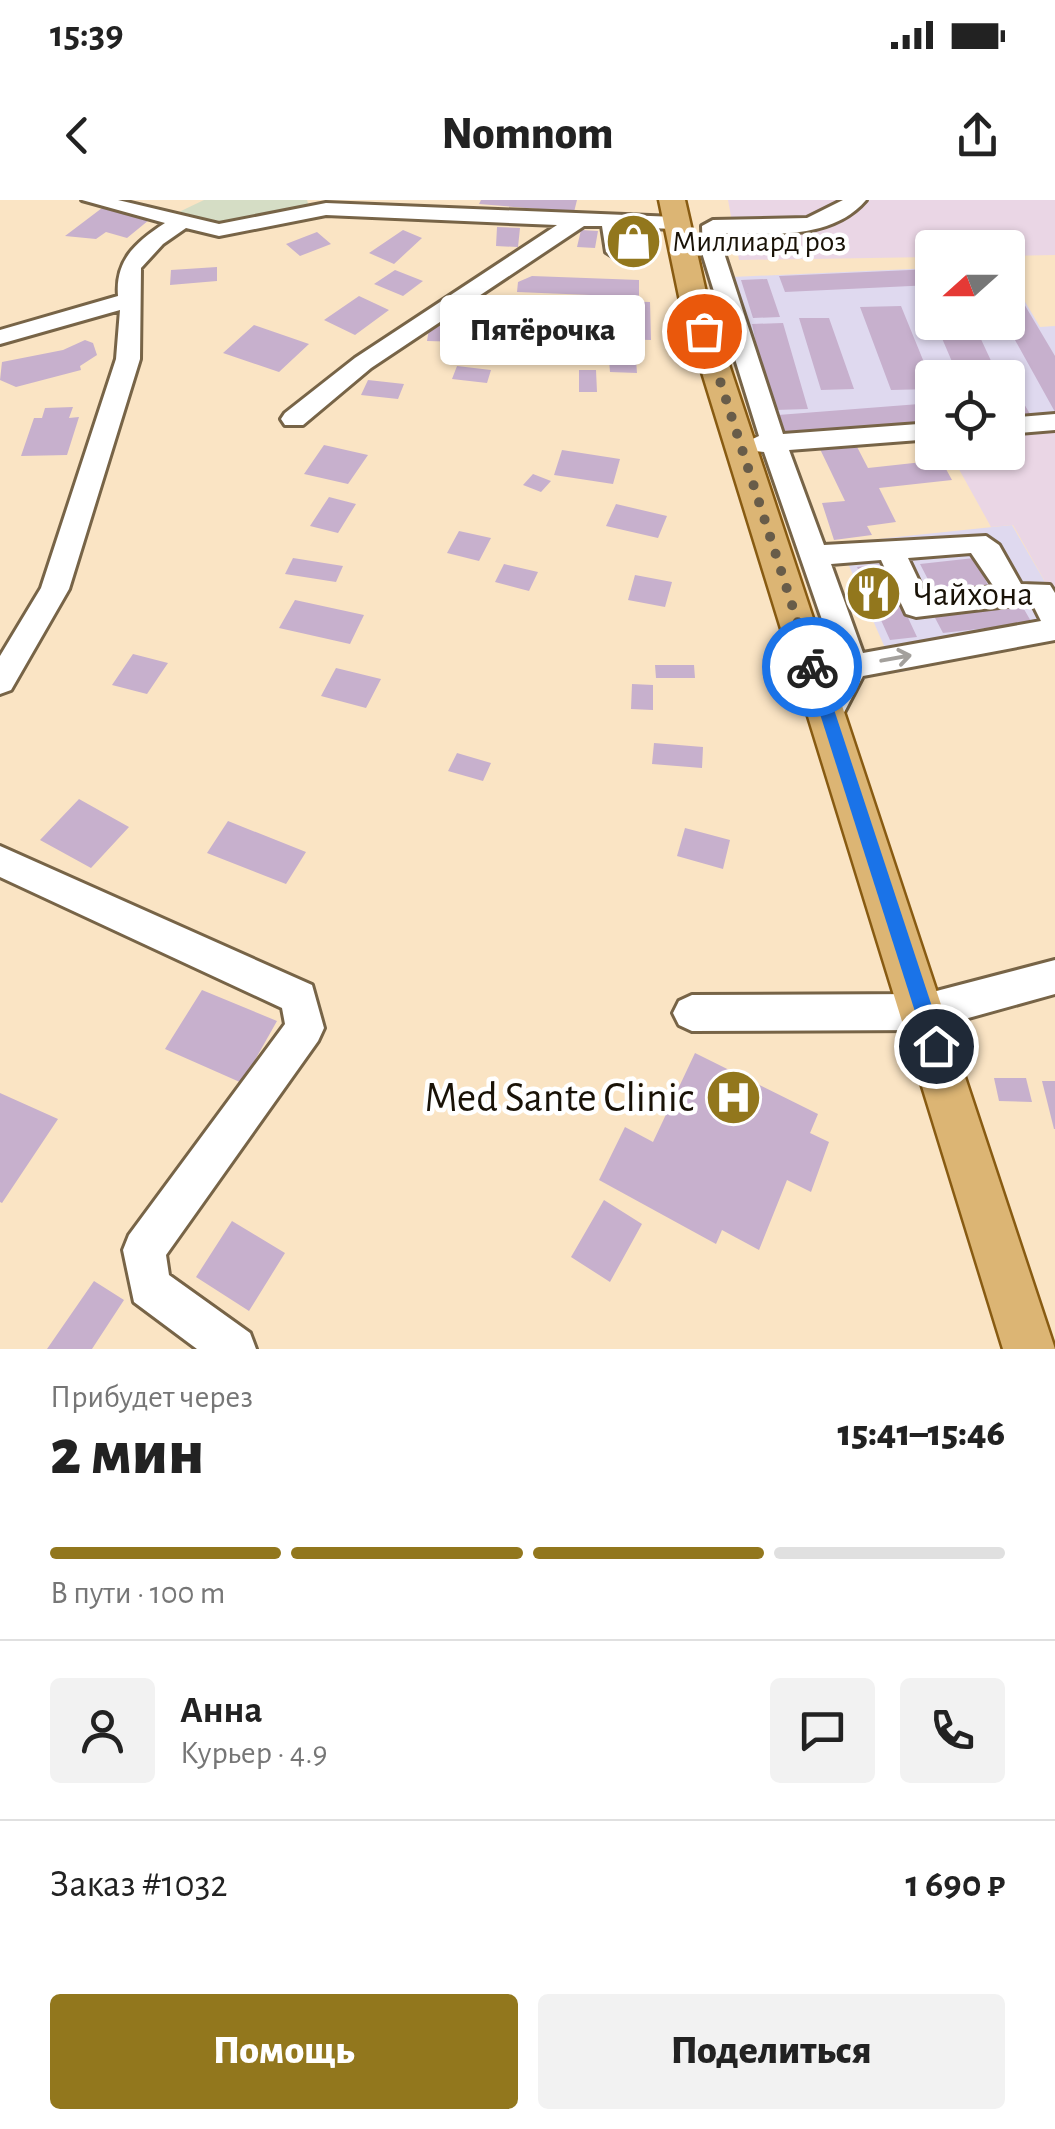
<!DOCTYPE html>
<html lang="ru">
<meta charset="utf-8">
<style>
:root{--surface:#fff;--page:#f2f2f2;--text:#222;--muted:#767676;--line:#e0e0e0;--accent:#92771d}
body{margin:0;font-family:"Alegreya Sans",sans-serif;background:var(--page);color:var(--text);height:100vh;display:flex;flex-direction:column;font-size:38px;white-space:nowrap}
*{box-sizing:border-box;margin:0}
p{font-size:32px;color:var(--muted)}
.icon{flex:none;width:55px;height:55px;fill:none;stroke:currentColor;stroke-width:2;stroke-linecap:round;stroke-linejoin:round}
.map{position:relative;height:1149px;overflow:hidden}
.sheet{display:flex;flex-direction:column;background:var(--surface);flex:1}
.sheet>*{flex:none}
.needle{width:65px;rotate:249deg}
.controls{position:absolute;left:915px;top:30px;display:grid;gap:20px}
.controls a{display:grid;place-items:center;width:110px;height:110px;border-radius:10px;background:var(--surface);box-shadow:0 2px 8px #0004;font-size:50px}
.pin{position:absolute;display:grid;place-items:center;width:85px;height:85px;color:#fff;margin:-42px;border:5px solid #fff;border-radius:50%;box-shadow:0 2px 10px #0007}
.courier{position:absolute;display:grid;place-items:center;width:100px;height:100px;margin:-50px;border:8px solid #1a73e8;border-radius:50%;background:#fff;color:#222;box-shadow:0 2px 12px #0007}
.bubble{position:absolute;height:70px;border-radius:10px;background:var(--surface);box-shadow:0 2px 8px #0004;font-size:32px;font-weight:800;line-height:70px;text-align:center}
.overview em{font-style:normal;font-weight:800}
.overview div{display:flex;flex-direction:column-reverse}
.overview{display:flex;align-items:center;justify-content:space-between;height:170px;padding:0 50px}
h1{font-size:65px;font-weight:800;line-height:75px}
.bar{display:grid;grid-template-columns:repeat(4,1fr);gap:15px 10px;align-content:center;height:120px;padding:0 50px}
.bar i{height:12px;border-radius:8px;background:var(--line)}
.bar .current{background:var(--accent)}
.bar p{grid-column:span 4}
.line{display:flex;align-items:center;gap:25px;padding:0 50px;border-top:2px solid var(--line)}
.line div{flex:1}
.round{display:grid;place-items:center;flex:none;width:105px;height:105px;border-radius:10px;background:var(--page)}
.action{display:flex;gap:20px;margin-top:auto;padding:20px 50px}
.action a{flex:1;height:115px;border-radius:10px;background:var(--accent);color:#fff;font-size:40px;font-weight:800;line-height:115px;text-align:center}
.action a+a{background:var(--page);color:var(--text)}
.status{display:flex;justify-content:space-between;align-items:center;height:70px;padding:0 50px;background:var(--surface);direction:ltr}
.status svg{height:28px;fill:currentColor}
header{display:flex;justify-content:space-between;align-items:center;height:130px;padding:0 50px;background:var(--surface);font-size:45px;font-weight:800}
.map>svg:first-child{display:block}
</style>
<div class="status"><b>15:39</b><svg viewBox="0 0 49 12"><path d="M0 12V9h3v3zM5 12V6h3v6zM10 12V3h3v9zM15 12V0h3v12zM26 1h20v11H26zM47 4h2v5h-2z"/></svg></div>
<header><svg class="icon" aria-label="back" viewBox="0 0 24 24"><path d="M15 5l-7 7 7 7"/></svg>Nomnom<svg class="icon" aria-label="share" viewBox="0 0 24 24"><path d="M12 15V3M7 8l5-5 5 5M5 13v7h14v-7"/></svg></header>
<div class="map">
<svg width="1055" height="1149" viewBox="0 0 1055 1149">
<rect width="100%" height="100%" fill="#fae4c4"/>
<path fill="#dfd9ef" d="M932,68V122H1008V73L1040,127L1055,126V216L1008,219V178H932V225L779,237L732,77Z
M1012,325L1055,399V440L896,473L839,343Z"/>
<path fill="#ead6e5" d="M728,0H1055V55L1008,56V48H932V57L739,60Z
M1055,216V399L1013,325L991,327L950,253L1008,252V219Z"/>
<path fill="#d5ddc5" d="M204,0H307L308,3L300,10L228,26L177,19L181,11Z"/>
<path fill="#c7b0cd" d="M481,0H577L574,12L479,4Z
M102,8L149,20L127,38L106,32L96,39L65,36Z
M497,27L520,28L518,47L496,46Z
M403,30L422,38L394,64L369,53Z
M581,30L598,31L595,48L577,47Z
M317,32L331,44L300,56L286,44Z
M217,67V81L170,85L171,70Z
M932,69V85L785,92L779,76Z
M395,70L423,81L403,96L374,84Z
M532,76L639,80V97L517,92L518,82Z
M767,79L780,117L753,118L741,80Z
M1008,92H1017L1055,156V212L1005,122Z
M359,96L389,110L355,135L324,120Z
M535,99L650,102L651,140L533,137L534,127H521L522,114H534Z
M901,106L932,182V189L891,190L860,107Z
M799,118H829L854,189L821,190Z
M445,119H467L464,142L427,141L430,123Z
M935,122H973L999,178H959Z
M783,123L808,209L775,210L767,180H764L752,124Z
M254,125L309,144L279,172L223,153Z
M85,140L93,143L97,155L80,166L81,170L16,187L0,180L2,162L63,150Z
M609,160H636L637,173L610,172Z
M457,166L491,170L487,183L452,179Z
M579,170H596L597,192H579Z
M368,180L404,184L398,199L361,195Z
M1020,197L1030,214L1008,216V198Z
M932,203V221L785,232L778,215Z
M73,207L69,218L79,217L67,255L21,256L34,218H42L45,208Z
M855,243L868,268L941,260L952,280L879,288L896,322L867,326L872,335L834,340L822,303L845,301L819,247Z
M324,245L368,255L348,284L304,274Z
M562,250L620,259L613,284L554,275Z
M533,274L551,281L541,292L523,285Z
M329,297L356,304L338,333L310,326Z
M616,304L667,316L658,338L606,326Z
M459,331L491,338L479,361L447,353Z
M293,358L343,366L336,382L285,374Z
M974,358L989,387L935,393L920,364Z
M504,364L538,372L529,391L495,382Z
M883,364L917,437L890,440L857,367Z
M635,375L672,382L665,407L628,400Z
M295,400L364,415L350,444L279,428Z
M1021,404L1032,423L943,433L933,414Z
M133,454L168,463L147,494L112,485Z
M655,465H694L695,478H656Z
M336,468L381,479L366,508L321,496Z
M632,484L653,485V510L631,509Z
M654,543L703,547L702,568L652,564Z
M457,553L491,563L483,581L448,571Z
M79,599L129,627L91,668L40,640Z
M228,621L306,652L286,684L207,653Z
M685,628L730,640L723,669L677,656Z
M202,790L277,821L242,883L165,849Z
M695,853L818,914L810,933L829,942L811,992L787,980L759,1050L722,1030L716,1044L599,980L625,927L653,942Z
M994,878H1026L1032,902L999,901Z
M1042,881H1055V929H1054Z
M0,893L58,919L2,1003L0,1002Z
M604,1000L642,1024L610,1082L571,1057Z
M232,1021L285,1053L249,1111L196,1077Z
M94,1081L124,1100L92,1149H47Z"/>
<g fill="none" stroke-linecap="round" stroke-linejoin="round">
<defs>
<path id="minor" d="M82,0H118L219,24L326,3L675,17L686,23L675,29L623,27L628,52L617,59L606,52L602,26H584L371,168L303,225H285L281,219L285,213L355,158L557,25L326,15L219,36L186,28L163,44L141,68L140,159L69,389L11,490L0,494V456L41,388L116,159L120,110L0,144V130L118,96C115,60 136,42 165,23Z
M843,0H866C832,40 771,34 724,33L725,56L783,234L932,223V239L789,250L824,345L986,336L999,345L1021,384L1050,385L1055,393V440L863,476L839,522L828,525L817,522L812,513L838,466L764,252L746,250L742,244L759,236L703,56L702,26L713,20L807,18ZM971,353L994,387L925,394L908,358ZM881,360L906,414L916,417L1032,403L1041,421L863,453L831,364Z
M1055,214V230L1008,234V218Z
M0,646L312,785L324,828L318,841L166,1055L169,1075L250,1133L256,1149H197L134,1102L123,1050L129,1035L285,824L282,808L0,677Z
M1055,760V794L925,830L692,831L679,825L673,813L679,801L692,795L925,794Z"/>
<path id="major" d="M659,0H685L708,101L1055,1149H1003L680,101Z"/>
</defs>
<use href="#minor" stroke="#776447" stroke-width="6"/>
<use href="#major" stroke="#885b12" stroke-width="5"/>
<use href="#minor" fill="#fff" fill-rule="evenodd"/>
<use href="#major" fill="#dcb574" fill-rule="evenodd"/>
</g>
<defs><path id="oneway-shaft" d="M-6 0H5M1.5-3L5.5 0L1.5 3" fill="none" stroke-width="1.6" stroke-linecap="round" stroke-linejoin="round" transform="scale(2.5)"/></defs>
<use stroke="#a3a09c" href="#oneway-shaft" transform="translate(896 458) rotate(-10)"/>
<path fill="#1a73e8" d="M812,461L820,467L945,846L936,855L926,846L805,467Z"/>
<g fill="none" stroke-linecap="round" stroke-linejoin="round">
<path stroke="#685c49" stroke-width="10" stroke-dasharray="0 18" d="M704,131L812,467"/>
</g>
<defs>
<symbol id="shop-disc" viewBox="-11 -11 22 22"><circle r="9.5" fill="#92771d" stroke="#fff"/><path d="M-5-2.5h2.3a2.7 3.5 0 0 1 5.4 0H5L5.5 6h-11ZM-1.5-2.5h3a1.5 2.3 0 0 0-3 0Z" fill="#fff"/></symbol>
<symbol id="restaurant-disc" viewBox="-11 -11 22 22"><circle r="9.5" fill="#92771d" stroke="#fff"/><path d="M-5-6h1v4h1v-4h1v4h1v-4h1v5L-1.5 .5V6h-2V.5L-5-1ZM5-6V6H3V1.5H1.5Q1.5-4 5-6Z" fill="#fff"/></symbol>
<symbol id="hospital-disc" viewBox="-11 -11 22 22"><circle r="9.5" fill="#92771d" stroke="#fff"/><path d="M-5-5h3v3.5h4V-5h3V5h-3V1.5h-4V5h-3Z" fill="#fff"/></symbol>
</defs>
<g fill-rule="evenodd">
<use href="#shop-disc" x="602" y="10" width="63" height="63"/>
<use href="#restaurant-disc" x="842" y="362" width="63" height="63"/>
<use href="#hospital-disc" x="702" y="866" width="63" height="63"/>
</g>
<g text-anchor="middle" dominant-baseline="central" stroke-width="9" stroke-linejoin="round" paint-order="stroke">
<g font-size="30" fill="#191207" stroke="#fff" text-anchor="start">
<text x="672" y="42">Миллиард роз</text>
</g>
<g font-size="35" fill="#191207" stroke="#fff" text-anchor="start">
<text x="913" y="394">Чайхона</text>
</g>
<g font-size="42" fill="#191207" stroke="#fff" text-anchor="end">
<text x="694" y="898">Med Sante Clinic</text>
</g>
</g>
</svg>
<div class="controls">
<a><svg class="needle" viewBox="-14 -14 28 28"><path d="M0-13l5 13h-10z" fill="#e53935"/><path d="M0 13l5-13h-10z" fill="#767676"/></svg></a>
<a><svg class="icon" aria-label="locate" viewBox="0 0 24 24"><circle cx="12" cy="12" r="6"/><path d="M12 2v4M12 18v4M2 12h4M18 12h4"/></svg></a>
</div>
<div class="pin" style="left:704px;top:131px;background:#ea580c"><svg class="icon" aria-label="bag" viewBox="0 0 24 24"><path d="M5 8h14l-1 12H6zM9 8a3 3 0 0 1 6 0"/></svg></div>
<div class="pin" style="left:936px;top:846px;background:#1f2937"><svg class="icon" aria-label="home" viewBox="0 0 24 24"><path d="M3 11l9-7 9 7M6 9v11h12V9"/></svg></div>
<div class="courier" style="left:812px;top:467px"><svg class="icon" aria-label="bike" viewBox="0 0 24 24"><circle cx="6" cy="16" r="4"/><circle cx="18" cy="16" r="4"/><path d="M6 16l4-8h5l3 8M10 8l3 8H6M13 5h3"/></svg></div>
<div class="bubble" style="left:440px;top:95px;width:205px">Пятёрочка</div>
</div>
<section class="sheet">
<div class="overview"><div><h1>2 мин</h1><p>Прибудет через</p></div><em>15:41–15:46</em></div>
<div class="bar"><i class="current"></i><i class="current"></i><i class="current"></i><i></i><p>В пути · 100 m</p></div>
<div class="line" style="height:180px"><a class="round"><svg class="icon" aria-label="person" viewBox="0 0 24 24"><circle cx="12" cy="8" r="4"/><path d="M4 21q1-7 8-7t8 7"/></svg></a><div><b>Анна</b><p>Курьер · 4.9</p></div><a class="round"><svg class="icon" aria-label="chat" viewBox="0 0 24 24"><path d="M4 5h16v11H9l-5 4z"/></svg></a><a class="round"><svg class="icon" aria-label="phone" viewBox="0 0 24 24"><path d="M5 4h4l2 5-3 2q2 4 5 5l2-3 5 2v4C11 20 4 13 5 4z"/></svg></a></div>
<div class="line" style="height:130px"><div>Заказ #1032</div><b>1 690 ₽</b></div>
<div class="action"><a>Помощь</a><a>Поделиться</a></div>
</section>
